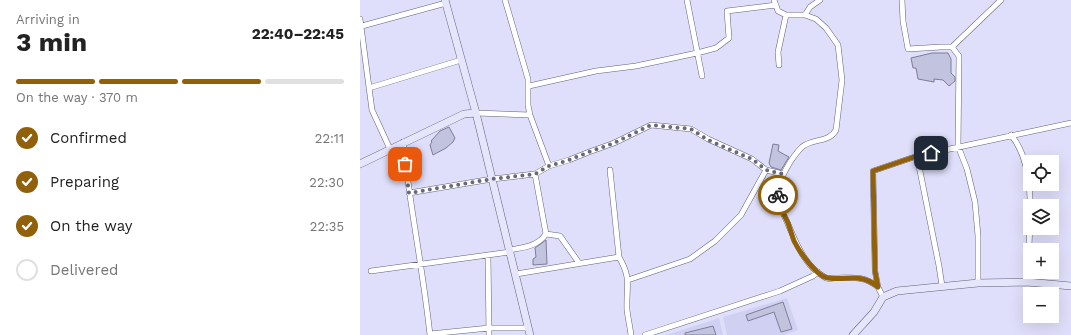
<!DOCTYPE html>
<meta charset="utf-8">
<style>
:root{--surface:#fff;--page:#f6f6f6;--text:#222;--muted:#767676;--line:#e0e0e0;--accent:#90600b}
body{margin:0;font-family:"Work Sans",sans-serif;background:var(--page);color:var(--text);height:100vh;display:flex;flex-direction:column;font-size:15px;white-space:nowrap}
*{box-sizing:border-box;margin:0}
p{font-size:13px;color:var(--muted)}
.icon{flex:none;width:22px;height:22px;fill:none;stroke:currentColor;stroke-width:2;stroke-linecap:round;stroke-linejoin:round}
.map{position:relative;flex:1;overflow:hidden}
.details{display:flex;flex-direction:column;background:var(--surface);width:360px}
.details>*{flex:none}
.fabs{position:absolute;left:663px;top:155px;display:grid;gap:8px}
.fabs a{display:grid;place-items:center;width:36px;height:36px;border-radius:0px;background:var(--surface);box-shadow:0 4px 16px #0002;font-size:20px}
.pin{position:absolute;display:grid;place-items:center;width:34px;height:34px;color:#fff;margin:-17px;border-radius:8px;box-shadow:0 2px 6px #0006}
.courier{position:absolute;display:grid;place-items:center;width:40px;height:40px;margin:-20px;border:3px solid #90600b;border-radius:50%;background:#fff;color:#222;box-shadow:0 1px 5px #0007}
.head em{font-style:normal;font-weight:700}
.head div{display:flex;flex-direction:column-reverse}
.head{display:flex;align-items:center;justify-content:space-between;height:68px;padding:0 16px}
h1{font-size:26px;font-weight:700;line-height:30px}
.bar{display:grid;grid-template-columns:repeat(4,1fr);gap:6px 4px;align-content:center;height:48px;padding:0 16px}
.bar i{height:5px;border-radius:3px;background:var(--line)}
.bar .current{background:var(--accent)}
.bar p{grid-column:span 4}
ol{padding:0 16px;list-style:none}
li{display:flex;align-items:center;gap:12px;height:44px}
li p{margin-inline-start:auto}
li .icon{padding:4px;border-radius:50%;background:var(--accent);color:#fff;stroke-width:4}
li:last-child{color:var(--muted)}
li i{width:22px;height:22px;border:2px solid var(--line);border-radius:50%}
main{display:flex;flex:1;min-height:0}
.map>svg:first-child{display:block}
</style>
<main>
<section class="details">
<div class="head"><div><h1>3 min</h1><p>Arriving in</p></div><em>22:40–22:45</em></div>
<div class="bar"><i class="current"></i><i class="current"></i><i class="current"></i><i></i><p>On the way · 370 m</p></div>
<ol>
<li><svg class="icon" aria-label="check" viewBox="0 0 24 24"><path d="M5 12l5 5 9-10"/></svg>Confirmed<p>22:11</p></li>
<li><svg class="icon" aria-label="check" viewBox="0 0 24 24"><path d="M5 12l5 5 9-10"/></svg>Preparing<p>22:30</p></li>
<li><svg class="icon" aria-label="check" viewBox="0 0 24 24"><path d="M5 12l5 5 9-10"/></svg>On the way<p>22:35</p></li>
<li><i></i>Delivered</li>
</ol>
</section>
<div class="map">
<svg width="711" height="335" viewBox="0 0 711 335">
<rect width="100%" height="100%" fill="#dfdffb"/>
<path fill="#d0d1f2" d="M427,298L438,330L424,335H367L363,317Z
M359,318L363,335H306Z"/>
<path fill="#c2c3de" stroke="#7d7d96" d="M572,53H588L591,59V73L595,77V81L589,86L583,80L574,79V82L558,79L556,68H553L551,58Z
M89,127L95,138L93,142L86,148L73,155L70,145L72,142L71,141L80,131Z
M413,144L419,145L418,151L429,157L421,170L411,167L409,163Z
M186,240L187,264L173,265V259L176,257L175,248Z
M423,302L432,329L421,332L414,312L388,321L386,315Z
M353,326L356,335H325V333Z"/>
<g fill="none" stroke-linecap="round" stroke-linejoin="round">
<defs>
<path id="street" d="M145,0L168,79V105L170,115L189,166
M327,0L342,76
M414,0L418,11L426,15H445L456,19L466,28L478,45L482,80L476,130C469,143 452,138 442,147C432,157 419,178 418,192C416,205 424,213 428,224C436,243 445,267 466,278C468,279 472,278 475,278C492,278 503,275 518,287
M542,0L543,21L548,49L581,47H592L599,56L598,146L607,169L615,202L618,236V283
M445,15L450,7L460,0
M0,19L12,110L30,149
M2,26L86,3
M592,47L641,0
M419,65L418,52L426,15
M169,86L236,71L276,66L337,53L356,48L369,38L367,11L416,5
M9,88L101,60
M116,113L170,115
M651,135C680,169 668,239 667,282
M43,142C50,207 63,270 70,335
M557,156L579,266L582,286
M250,170L259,257C272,279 266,287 267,310C268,318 270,327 271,335
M175,174L186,234L200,236L219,263
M49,193L132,179L175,174L189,166L209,160L229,152L254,143L291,125L331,129L348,139L392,159L406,170L423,174
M150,250C164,247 177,247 186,234
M128,255L129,335
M11,271L150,252
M156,274L259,257
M268,280L330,259L355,241L381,215L406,170
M523,297L518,287L515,271L513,171L557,156L711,123
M70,334L129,328H168
M285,335L420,291L453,276L458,272"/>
<path id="secondary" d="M85,0L116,113L170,335
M0,164L104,114L116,113
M493,335L514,312L523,297L537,291L618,283L667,282L711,286"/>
</defs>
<use href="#street" stroke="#61627a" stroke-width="6"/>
<use href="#secondary" stroke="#61627a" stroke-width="8"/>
<use href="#street" stroke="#fff" stroke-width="5"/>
<use href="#secondary" stroke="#e5e5fc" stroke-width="7"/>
</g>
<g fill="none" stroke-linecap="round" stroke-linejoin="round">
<path stroke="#69697a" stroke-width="4" stroke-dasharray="0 7.2" d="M45,164L49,193L132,179L175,174L189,166L209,160L229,152L254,143L291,125L331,129L348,140L392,159L406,170L423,174L418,195"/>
<path stroke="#90600b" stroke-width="5" d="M418,195C418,206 424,214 428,223C430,229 432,235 434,241C439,251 457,277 468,278C488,281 500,272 518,287L515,271L513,171L557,156L571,153"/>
</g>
</svg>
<div class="fabs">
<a><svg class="icon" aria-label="locate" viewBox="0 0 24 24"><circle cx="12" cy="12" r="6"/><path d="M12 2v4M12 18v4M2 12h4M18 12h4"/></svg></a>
<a><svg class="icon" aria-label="layers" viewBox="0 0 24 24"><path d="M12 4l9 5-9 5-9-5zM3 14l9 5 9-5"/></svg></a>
<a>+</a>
<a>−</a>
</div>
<div class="pin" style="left:45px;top:164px;background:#ea580c"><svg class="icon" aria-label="bag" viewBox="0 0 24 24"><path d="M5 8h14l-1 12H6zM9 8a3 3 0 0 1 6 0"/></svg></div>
<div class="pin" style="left:571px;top:153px;background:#1f2937"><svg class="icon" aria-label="home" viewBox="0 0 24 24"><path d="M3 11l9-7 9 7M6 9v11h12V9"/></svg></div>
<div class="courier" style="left:418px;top:195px"><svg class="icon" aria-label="bike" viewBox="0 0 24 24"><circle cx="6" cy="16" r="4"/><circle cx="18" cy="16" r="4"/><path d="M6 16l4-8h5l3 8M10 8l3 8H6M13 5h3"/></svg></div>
</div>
</main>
